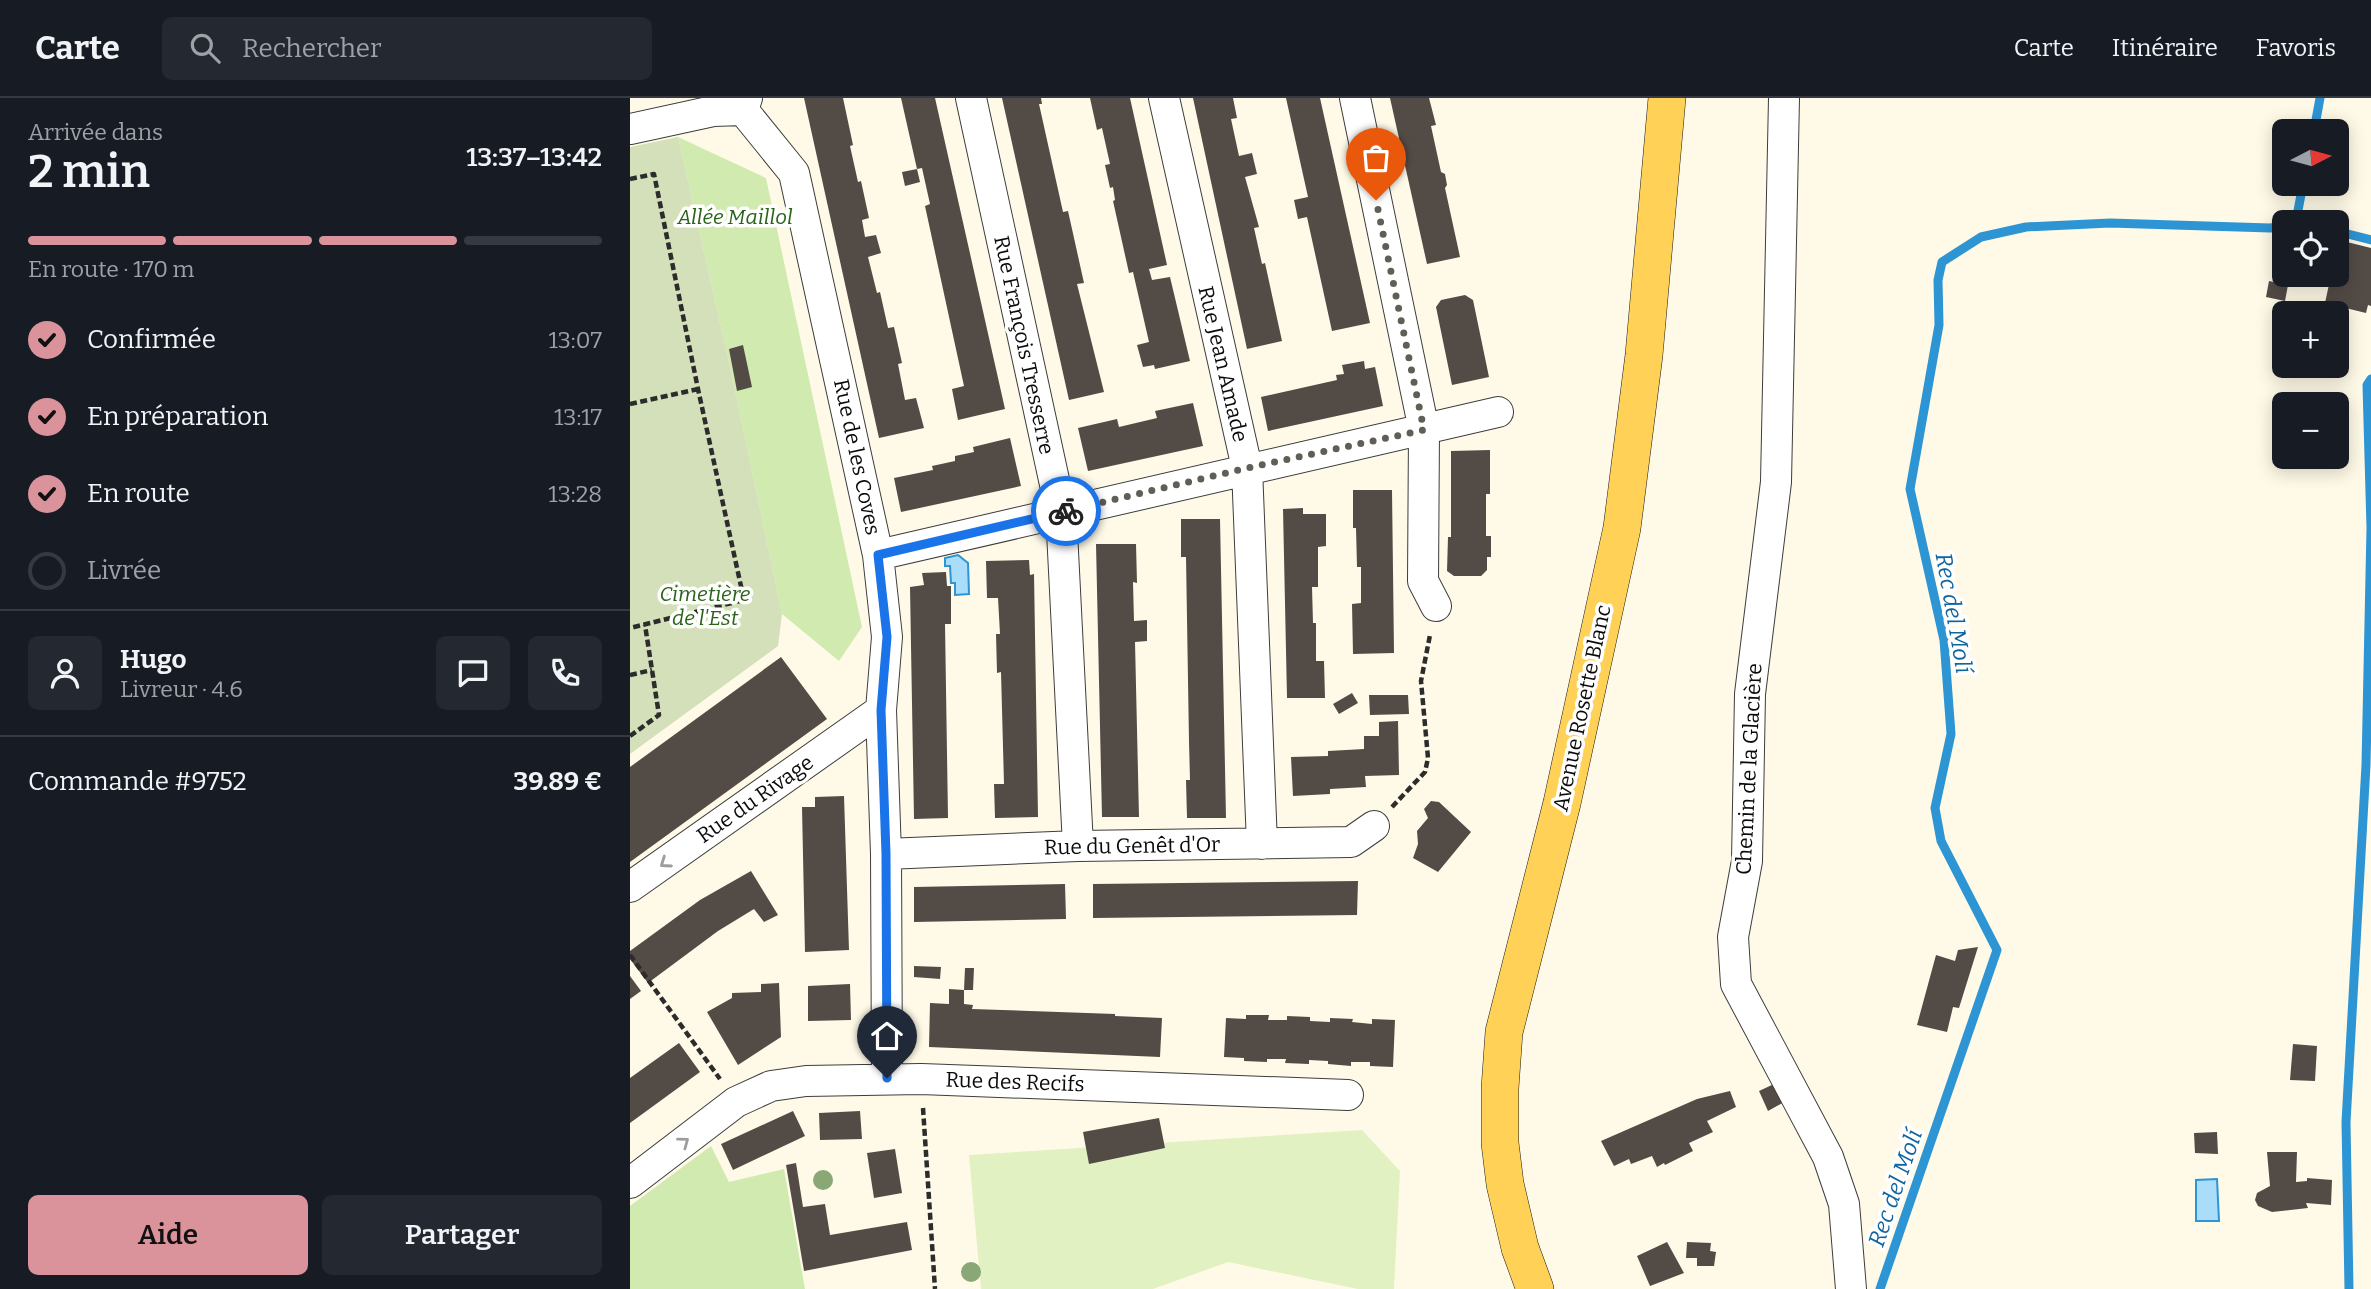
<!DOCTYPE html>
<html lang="fr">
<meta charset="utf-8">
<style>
:root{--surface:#171b24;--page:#242831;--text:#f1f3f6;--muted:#9ea1a6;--line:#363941;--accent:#da939a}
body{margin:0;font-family:Bitter,serif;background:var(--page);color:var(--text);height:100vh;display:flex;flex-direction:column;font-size:26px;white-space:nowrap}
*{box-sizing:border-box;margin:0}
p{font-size:23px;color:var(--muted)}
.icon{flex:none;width:38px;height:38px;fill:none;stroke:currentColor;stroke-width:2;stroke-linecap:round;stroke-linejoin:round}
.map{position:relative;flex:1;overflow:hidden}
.drawer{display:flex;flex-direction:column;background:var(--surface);width:630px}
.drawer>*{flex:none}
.needle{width:46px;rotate:84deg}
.controls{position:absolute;left:1642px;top:21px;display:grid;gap:14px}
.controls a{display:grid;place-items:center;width:77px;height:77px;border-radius:10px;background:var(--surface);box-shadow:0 4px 18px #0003;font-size:35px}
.pin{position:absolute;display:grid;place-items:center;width:60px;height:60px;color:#fff;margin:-72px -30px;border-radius:50% 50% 50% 0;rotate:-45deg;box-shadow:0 0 7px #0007}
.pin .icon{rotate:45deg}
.courier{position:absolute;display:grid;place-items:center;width:70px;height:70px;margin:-35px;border:5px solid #1a73e8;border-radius:50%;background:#fff;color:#222;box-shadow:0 2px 9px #0007}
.head em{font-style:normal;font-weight:600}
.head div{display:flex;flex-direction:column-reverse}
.head{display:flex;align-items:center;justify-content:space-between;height:119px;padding:0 28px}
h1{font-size:46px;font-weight:600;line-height:52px}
.bar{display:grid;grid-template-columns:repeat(4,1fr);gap:10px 7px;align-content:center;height:84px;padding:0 28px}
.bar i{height:9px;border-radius:5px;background:var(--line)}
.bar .current{background:var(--accent)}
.bar p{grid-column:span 4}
.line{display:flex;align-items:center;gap:18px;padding:0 28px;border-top:2px solid var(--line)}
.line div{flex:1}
.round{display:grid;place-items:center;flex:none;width:74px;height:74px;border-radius:10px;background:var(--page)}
ol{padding:0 28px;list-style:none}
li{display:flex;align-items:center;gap:21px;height:77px}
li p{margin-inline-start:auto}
li .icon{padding:7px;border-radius:50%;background:var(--accent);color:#111;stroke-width:4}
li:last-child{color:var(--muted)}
li i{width:38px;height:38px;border:4px solid var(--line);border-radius:50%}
.button{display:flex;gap:14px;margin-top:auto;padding:14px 28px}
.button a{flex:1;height:80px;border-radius:10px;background:var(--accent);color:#111;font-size:28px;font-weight:600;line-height:80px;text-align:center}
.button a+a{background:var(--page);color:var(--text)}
header{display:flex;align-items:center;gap:42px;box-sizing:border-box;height:98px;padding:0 35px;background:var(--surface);border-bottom:2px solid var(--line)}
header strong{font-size:33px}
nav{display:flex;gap:38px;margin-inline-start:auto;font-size:24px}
.search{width:490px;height:63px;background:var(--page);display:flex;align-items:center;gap:18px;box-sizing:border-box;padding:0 24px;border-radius:10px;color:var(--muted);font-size:26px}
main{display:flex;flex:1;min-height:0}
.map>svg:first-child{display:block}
</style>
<header>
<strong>Carte</strong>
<div class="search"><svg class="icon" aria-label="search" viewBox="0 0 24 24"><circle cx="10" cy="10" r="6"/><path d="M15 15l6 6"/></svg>Rechercher</div>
<nav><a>Carte</a><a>Itinéraire</a><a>Favoris</a></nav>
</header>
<main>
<section class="drawer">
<div class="head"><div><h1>2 min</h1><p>Arrivée dans</p></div><em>13:37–13:42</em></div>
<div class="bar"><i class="current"></i><i class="current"></i><i class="current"></i><i></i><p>En route · 170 m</p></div>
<ol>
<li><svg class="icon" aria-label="check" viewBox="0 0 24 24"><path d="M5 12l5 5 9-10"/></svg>Confirmée<p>13:07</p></li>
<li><svg class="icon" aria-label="check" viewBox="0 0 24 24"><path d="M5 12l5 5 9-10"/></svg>En préparation<p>13:17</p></li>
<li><svg class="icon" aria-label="check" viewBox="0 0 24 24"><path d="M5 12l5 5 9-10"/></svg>En route<p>13:28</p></li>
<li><i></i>Livrée</li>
</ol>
<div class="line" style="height:126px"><a class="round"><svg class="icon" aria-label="person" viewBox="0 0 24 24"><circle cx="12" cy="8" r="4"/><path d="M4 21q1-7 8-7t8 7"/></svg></a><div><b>Hugo</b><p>Livreur · 4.6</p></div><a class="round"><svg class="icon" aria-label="chat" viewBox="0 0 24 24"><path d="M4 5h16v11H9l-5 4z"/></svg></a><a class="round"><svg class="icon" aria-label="phone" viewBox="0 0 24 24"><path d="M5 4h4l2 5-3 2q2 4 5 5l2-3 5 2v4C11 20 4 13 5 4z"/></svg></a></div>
<div class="line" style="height:91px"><div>Commande #9752</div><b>39.89 €</b></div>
<div class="button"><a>Aide</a><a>Partager</a></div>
</section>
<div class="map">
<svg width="1741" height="1191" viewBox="0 0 1741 1191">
<rect width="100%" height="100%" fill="#fffae7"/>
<path fill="#d0eab0" d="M48,39L136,80L232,529L209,563L152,516L101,273Z
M81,1048L99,1084L154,1071L175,1191H0V1108Z"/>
<path fill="#d4e0b9" d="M48,39L101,273L152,516L148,548L0,656V49Z"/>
<path fill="#e2f1c2" d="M732,1032L770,1073L764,1191H728L598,1164L523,1191H351L339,1057Z"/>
<path fill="#a9ddf9" stroke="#2d95d3" stroke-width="2" d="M328,457L338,465L339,496L325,497V485H321L320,468H315V460Z
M1587,1081L1589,1123H1566V1082Z"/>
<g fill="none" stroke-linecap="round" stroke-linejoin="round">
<path stroke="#2d95d3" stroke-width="9" d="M1684,33L1690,0
M1663,124L1666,123L1673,86
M1706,133L1741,142
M1250,1191L1367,852L1311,743L1305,710L1321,636L1314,542L1280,391L1309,227L1308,182L1312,164L1351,139L1396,129L1480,125L1640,130L1654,128
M1719,1191L1716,1024L1736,667L1741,430L1737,287L1741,281"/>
</g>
<path fill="#534b46" d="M174,0H213L223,47L220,48L228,84L231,83L239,120L232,122L235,139L246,137L251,155L238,159L247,195L250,194L258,230L264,229L272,265L268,266L275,302L286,300L294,330L249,340Z
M271,0H305L375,311L328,322L322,291L334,288L295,108L300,106L292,70L287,71Z
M372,0H411L412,6H409L433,114L438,113L454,185L447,186L474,294L439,302Z
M460,0H500L537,167L519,171L522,182L540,179L560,263L525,271L524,267L513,269L507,247L519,244L503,174L499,175L483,103L485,102L483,89L480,90L475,67L480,66L472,30L467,32Z
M563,0H603L607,20L601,21L609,58L622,55L627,76L615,79L629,129L624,130L632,166L635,165L652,243L617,251Z
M656,0H690L740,225L702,233L677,119L668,121L664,102L678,99Z
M760,0H799L806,27L801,28L811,74L815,76L817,87L815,90L830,159L797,166Z
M287,71L290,84L275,88L272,74Z
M1709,142L1741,150V208L1738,207L1736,215L1695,205L1701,177H1706Z
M1639,183L1658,187L1655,203L1636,199Z
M835,197L843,202L859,279L822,287L806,209L811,202Z
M113,247L122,289L107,293L99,251Z
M734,263L735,271L745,269L753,308L638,333L631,299L707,282L706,277L714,276L712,267Z
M563,305L573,348L458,373L448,330L487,321L489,329L527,320L525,313Z
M380,340L391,388L271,414L264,380L303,372L302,368L325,363V358L344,354L343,349Z
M860,352V396H856V438H861V459H857V472L851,478H824L817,473L818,439H821V353Z
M723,392H762L764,555L723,556L722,506L731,505V469H727L726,430H723Z
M673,410V416H696V448L688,449V489H682L683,525H686V563H694L695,600H657L653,411Z
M551,421H590L596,720H557L556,682H560L559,644L556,459H551Z
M466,446H506L507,485L503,484L504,523L517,522V543L505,544L509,719H472Z
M399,462L400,477L404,476L408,719L365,720L364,686H374L371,574L367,575L366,536H370L368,500H357L356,463Z
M316,474L317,488H321V526H315L318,720L284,721L280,489L294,487L292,475Z
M151,559L197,621L0,764V669Z
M722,595L728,605L709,616L703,606Z
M739,597H778L779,616L740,617Z
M768,623L769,677L735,678L736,689L700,691V696L663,698L661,659L698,658V653L734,651V638H749V624Z
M214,698L219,852L175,854L172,709H185V699Z
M801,703L809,704L841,734L808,774L783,760L788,746L787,733L798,720L794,711Z
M121,773L148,817L134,824L124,811L88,833L18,885L0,861V853L70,802Z
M728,783L727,817L463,820V786Z
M435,786L436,821L284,824V789Z
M1348,849L1329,910L1323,909L1317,934L1287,927L1306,857L1325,863L1328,852Z
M284,868L311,869L310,881L284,879Z
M335,870H344L343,892H334Z
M0,878L11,893L0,901Z
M149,885L151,939L108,967L77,914L102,900V895L131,894V886Z
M220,886L221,922L178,923V888Z
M319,891L334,892V906L343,907L342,911L485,916V918L532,920L530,959L299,949L300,905L319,906Z
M616,917H639L638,922H657V918L680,919V923L700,924V920L723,921L722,924L742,926V921L765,922L763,969L740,968V964H721V968L698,966V963L679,962V966L655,965L656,961H637V964L614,963V960L594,959L596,920L616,921Z
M49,945L70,974L0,1025V980Z
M1663,946L1687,948L1685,983L1660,982Z
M1144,986L1154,1004L1138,1013L1129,993Z
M1100,993L1106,1009L1077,1023L1083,1034L1059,1045L1063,1053L1035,1067L1034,1065L1027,1069L1022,1058L1001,1066L999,1061L984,1068L971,1043L1067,1001Z
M163,1013L175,1038L103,1072L91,1046Z
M230,1013L232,1041L190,1042L189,1015Z
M529,1020L535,1050L459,1066L453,1034Z
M1587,1034L1588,1056L1565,1055L1564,1035Z
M265,1051L272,1095L244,1100L237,1055Z
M1637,1054H1667L1666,1084L1677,1083V1080L1702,1082L1701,1107L1676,1105L1678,1110L1642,1114L1628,1108L1625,1102L1627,1095L1640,1088Z
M166,1065L173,1109L195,1106L200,1137L277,1124L282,1152L174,1173L156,1067Z
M1037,1144L1054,1175L1020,1188L1007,1158Z
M1057,1144L1081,1145L1080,1153L1086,1154L1084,1168H1067V1160H1056Z"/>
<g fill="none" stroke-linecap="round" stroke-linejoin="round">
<defs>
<path id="minor" d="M341,0L431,414L448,748
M534,0L617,370L632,746
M725,0L794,332L793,483L806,508
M1154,0L1146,384L1120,596L1117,763L1103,839L1106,886L1198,1059L1214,1106L1221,1191
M113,12L164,75L248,457L257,539L251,612L256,756L257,980
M0,31L83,13L113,12L117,0
M248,457L868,314
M256,756L448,748L721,744L744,728
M0,789L251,612
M0,1085L106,1004L141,988L176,983L291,981L718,997"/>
<path id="major" d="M905,1191L890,1150L875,1086L870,1045V990L874,934L932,705L992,430L1014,257L1037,0"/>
</defs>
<use href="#minor" stroke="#3d3d3d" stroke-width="32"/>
<use href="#major" stroke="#1b1b1b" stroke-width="38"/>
<path stroke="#2c2c2c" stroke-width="4.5" stroke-dasharray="7 3.5" stroke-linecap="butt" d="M0,81L24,76L68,291L114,502L0,530
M0,306L68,291
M0,577L22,572
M0,638L29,617L15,527
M762,709L795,674L798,660L791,583L800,537
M0,857L90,981
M293,1010L305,1191"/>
<use href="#minor" stroke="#fff" stroke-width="30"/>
<use href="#major" stroke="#ffd157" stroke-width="37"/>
</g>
<g fill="#8aa776">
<circle cx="193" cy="1082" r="10"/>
<circle cx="341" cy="1174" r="10"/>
</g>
<defs><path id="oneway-chevron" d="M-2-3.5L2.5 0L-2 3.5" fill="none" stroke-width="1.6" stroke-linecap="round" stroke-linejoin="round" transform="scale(1.75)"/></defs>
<g stroke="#9d9d9d">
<use href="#oneway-chevron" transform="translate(35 765) rotate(145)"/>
<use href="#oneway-chevron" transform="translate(54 1044) rotate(-37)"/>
</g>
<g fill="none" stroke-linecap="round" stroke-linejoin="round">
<path stroke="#605e57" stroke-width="7" stroke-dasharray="0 12.6" d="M436,413L617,370L794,332L746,102"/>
<path stroke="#1a73e8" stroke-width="9" d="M257,980L256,756L251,612L257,539L248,457L436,413"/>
</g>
<g text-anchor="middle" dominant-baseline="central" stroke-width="7" stroke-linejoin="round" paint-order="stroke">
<g font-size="21" font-style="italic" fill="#2a6319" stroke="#fff">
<text x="105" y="119">Allée Maillol</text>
<text x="75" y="496">Cimetière<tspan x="75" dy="24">de l'Est</tspan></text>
</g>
<g font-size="21" fill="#0a0a0a" stroke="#fff">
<text transform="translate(394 247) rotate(78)">Rue François Tresserre</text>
<text transform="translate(593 266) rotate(77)">Rue Jean Amade</text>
<text transform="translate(227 359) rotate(78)">Rue de les Coves</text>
<text transform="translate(952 610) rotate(-78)">Avenue Rosette Blanc</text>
<text transform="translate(1119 671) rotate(-87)">Chemin de la Glacière</text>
<text transform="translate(125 701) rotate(-35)">Rue du Rivage</text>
<text transform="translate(502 748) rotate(-1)">Rue du Genêt d'Or</text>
<text transform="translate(385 984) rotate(2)">Rue des Recifs</text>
</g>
<g font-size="23" font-style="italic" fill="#10659f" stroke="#fff">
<text transform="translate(1324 515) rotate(80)">Rec del Molí</text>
<text transform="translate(1265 1090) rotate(-71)">Rec del Molí</text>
</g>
</g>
</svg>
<div class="controls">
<a><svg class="needle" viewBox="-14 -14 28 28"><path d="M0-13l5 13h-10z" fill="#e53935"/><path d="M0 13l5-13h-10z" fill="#9ea1a6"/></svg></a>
<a><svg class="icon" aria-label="locate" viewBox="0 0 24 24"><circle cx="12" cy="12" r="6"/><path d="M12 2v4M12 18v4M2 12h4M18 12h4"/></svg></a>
<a>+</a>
<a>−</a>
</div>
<div class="pin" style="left:746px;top:102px;background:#ea580c"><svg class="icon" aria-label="bag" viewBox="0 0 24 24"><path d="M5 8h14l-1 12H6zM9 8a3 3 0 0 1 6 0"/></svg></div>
<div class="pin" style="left:257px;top:980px;background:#1f2937"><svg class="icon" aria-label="home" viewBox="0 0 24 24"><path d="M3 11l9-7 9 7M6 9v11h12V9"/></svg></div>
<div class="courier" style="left:436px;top:413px"><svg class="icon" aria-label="bike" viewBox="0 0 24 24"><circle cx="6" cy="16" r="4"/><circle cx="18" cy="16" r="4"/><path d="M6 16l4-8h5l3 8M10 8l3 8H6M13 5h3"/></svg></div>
</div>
</main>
